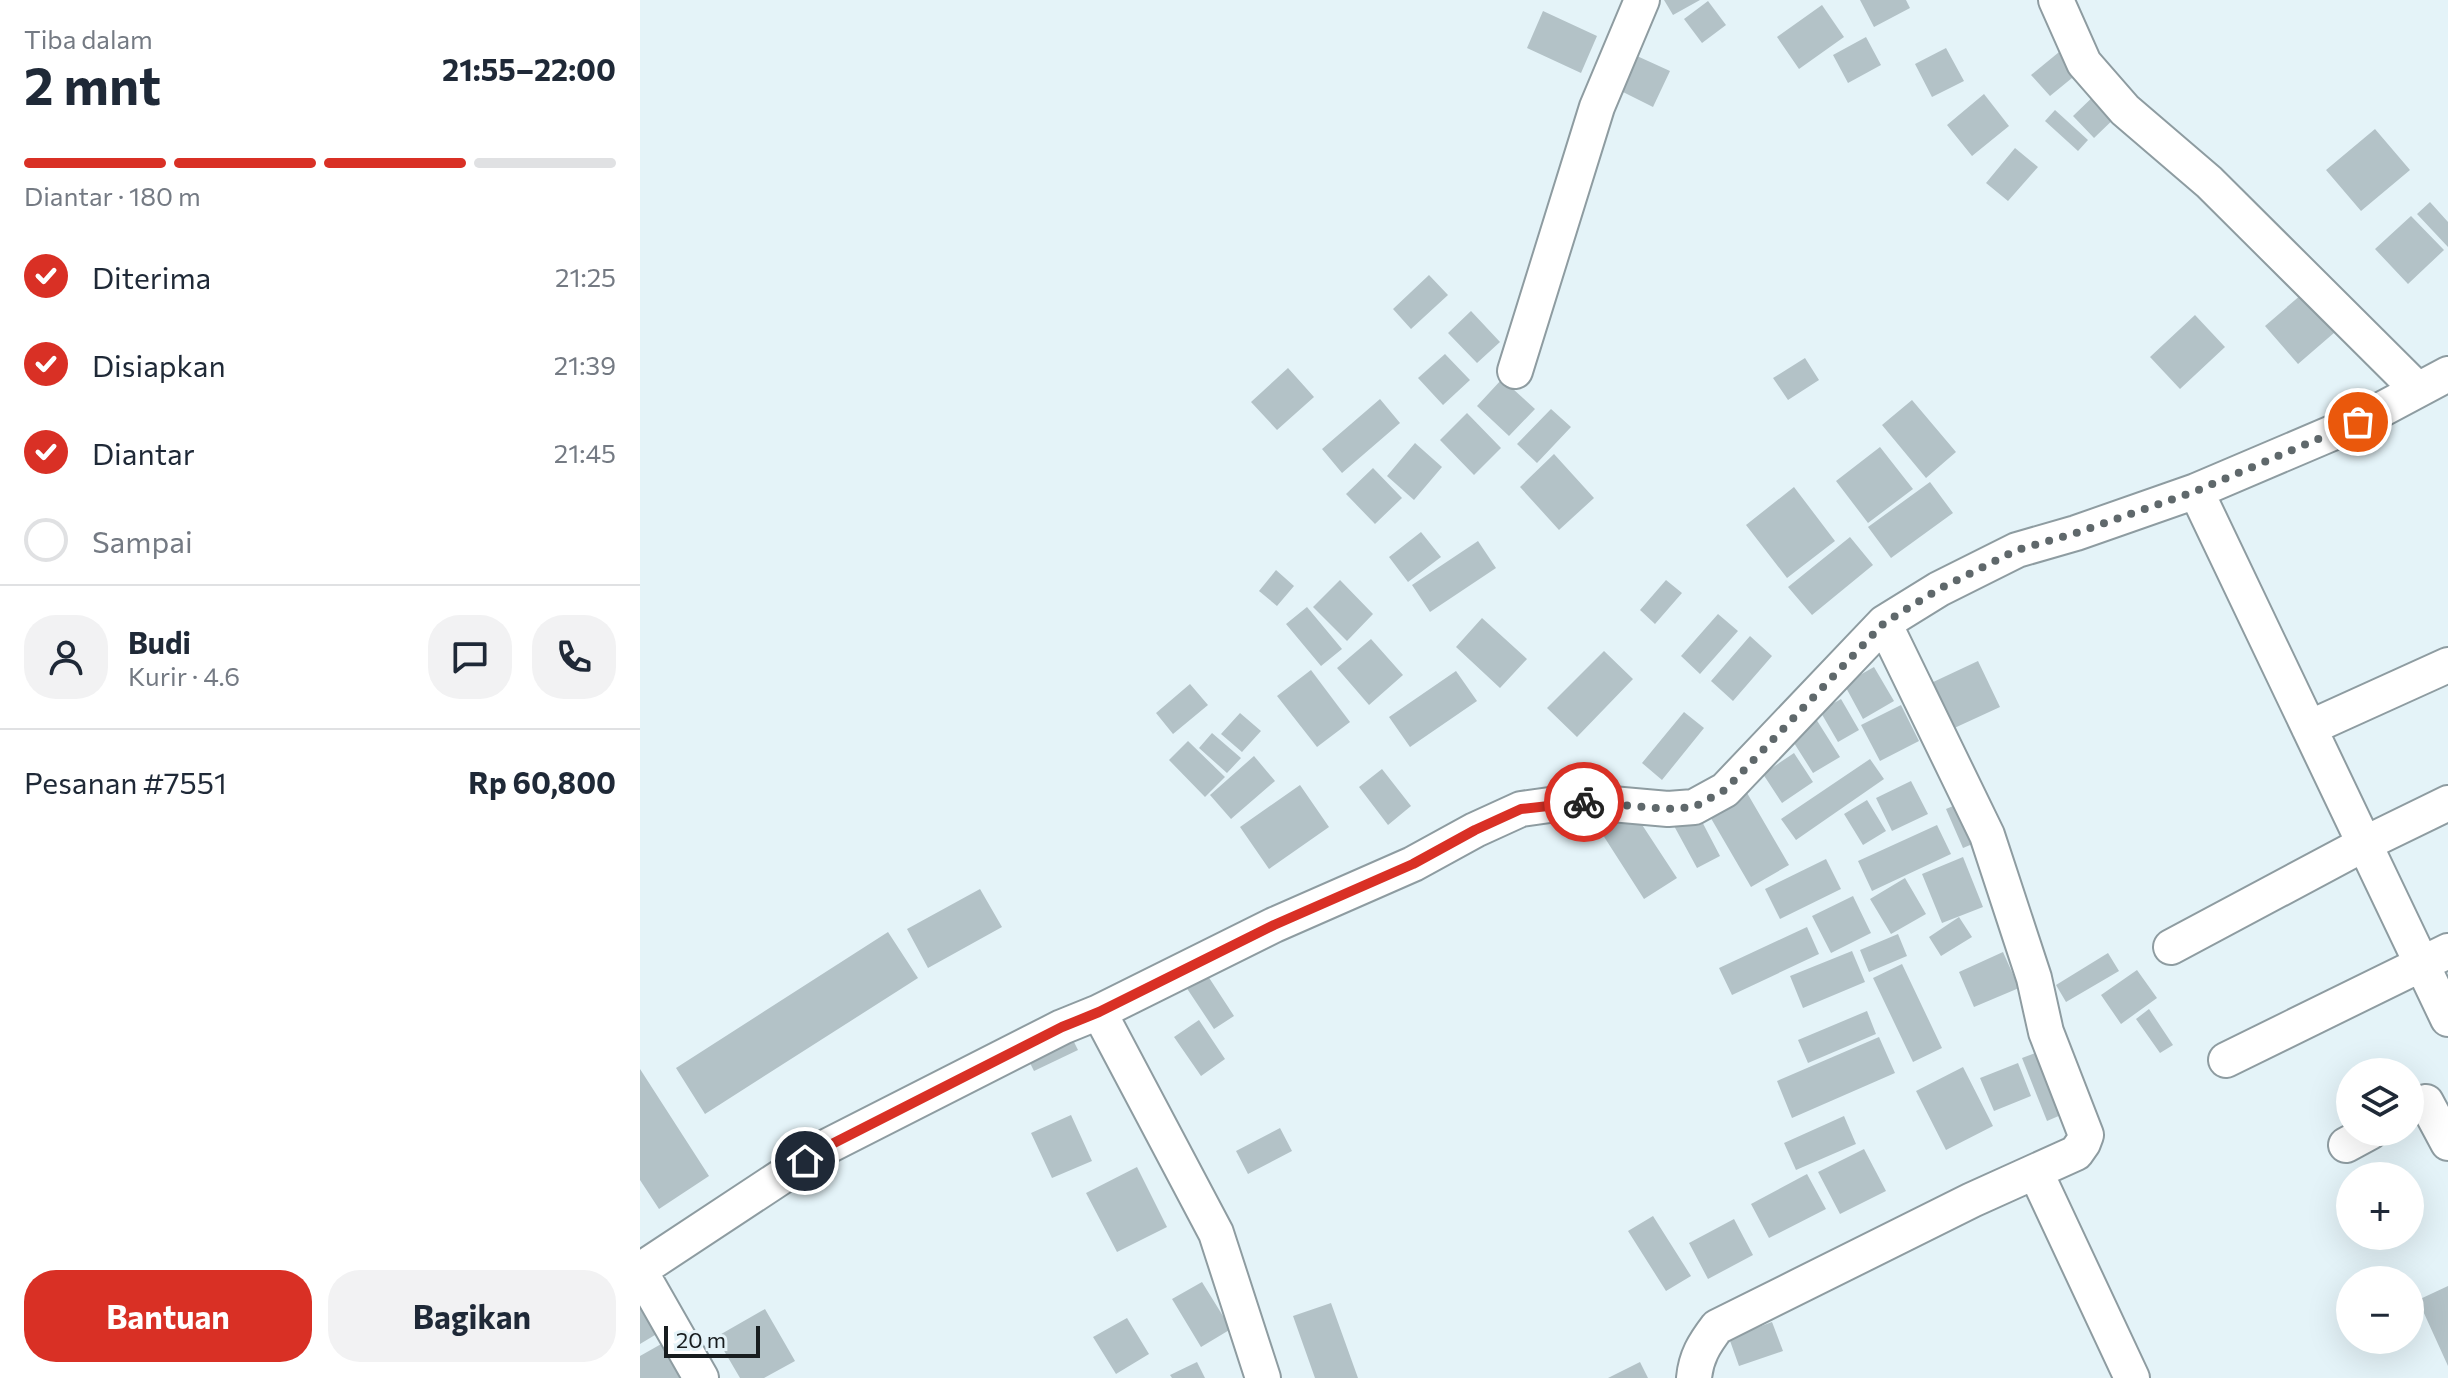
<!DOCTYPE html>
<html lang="id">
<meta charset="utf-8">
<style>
:root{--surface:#fff;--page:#f2f2f3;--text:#1f2937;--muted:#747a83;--line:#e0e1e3;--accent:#d93025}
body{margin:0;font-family:Commissioner,sans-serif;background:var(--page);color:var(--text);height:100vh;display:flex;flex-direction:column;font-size:30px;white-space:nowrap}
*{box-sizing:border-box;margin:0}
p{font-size:26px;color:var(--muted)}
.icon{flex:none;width:44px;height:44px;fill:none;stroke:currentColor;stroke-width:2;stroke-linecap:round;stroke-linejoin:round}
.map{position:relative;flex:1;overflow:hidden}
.sheet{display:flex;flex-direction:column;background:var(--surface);width:640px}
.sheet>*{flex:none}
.tools{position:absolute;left:1696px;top:1058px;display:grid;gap:16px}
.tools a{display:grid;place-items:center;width:88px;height:88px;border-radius:50%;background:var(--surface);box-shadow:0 8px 32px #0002;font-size:40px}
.scale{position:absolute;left:24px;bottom:20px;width:96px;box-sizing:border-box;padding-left:8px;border:4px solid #181d1f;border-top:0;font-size:22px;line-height:28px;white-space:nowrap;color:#181d1f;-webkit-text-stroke:6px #e4f3f8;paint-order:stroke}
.pin{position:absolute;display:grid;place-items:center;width:68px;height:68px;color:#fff;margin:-34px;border:4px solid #fff;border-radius:50%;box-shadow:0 2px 8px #0007}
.courier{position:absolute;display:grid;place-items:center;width:80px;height:80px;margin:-40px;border:6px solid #d93025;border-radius:50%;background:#fff;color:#222;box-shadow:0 2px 10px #0007}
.headline em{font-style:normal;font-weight:700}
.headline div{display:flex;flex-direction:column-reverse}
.headline{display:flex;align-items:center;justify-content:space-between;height:136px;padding:0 24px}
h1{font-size:52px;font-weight:700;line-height:60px}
.bar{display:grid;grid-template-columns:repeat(4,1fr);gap:12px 8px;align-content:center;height:96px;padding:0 24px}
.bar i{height:10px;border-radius:6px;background:var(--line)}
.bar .current{background:var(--accent)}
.bar p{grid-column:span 4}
.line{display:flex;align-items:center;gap:20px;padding:0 24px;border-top:2px solid var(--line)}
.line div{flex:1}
.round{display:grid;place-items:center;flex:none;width:84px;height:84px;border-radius:32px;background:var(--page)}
ol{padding:0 24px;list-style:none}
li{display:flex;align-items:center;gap:24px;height:88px}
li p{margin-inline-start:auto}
li .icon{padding:8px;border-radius:50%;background:var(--accent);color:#fff;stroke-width:4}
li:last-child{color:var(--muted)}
li i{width:44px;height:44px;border:4px solid var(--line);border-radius:50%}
.button{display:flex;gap:16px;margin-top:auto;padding:16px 24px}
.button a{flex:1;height:92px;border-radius:32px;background:var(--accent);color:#fff;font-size:32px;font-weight:700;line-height:92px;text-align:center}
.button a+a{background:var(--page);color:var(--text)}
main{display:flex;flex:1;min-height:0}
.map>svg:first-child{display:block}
</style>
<main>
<section class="sheet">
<div class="headline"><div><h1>2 mnt</h1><p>Tiba dalam</p></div><em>21:55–22:00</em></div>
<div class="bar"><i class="current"></i><i class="current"></i><i class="current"></i><i></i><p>Diantar · 180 m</p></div>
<ol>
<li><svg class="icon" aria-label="check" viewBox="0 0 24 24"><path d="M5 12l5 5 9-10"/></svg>Diterima<p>21:25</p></li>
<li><svg class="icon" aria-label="check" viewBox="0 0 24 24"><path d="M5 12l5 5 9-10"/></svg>Disiapkan<p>21:39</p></li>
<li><svg class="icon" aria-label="check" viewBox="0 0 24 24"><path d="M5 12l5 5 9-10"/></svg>Diantar<p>21:45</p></li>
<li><i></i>Sampai</li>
</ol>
<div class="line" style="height:144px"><a class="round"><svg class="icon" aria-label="person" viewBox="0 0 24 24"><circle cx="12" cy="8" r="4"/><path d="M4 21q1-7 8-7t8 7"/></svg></a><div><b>Budi</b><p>Kurir · 4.6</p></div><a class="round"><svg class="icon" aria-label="chat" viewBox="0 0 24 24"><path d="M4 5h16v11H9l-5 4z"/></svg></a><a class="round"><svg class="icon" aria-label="phone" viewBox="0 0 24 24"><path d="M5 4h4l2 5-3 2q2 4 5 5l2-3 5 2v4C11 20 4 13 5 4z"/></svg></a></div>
<div class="line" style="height:104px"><div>Pesanan #7551</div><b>Rp 60,800</b></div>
<div class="button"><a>Bantuan</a><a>Bagikan</a></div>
</section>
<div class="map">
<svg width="1808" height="1378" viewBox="0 0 1808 1378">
<rect width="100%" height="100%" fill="#e4f3f8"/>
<path fill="#b3c2c7" d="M1024,0H1060L1033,15Z
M1220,0H1266L1270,8L1234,27Z
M1068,1L1086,25L1062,43L1044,19Z
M1182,5L1204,37L1159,69L1137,37Z
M903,11L957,36L941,73L887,48Z
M1226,37L1241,65L1208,83L1193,55Z
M1306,48L1324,81L1292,97L1275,64Z
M1424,48L1443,69L1410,96L1391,75Z
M997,56L1030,71L1013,107L981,91Z
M1460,90L1481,112L1454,138L1433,116Z
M1344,94L1369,126L1332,156L1307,125Z
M1415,110L1448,140L1438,151L1405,121Z
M1735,129L1770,170L1721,211L1686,170Z
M1375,148L1398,167L1368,201L1346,183Z
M1790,202L1808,222V247L1777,214Z
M1771,216L1804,250L1768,284L1735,249Z
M789,275L808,295L771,329L753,309Z
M1669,288L1702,326L1658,364L1625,326Z
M831,311L860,342L837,363L808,333Z
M1555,315L1585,347L1540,389L1510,357Z
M805,354L830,380L803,405L778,378Z
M1165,358L1179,380L1148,400L1133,378Z
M648,368L674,397L637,430L611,402Z
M862,379L895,409L869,436L837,406Z
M740,399L760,423L702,473L682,449Z
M1272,400L1316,452L1286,478L1242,425Z
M911,409L931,427L897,463L877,444Z
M827,413L861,448L834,475L800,440Z
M775,443L802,467L774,500L747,476Z
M1240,447L1273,489L1228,523L1196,481Z
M914,454L954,498L919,530L880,487Z
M733,468L762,498L735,524L706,494Z
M1290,482L1313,513L1251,558L1228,527Z
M1154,487L1195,541L1147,578L1106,525Z
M781,532L801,557L768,582L749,557Z
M1210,537L1233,565L1172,615L1148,587Z
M838,541L856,568L790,612L772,585Z
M636,570L654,586L637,606L619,591Z
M700,580L733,614L707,641L673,607Z
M1026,580L1042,593L1015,624L1000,610Z
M667,607L702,649L681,666L646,624Z
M1078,614L1098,631L1060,674L1041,656Z
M842,618L887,659L860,688L816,647Z
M1110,636L1132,656L1093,701L1071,681Z
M731,639L763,675L729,705L697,668Z
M964,651L993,679L937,737L907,708Z
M1338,661L1360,707L1310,730L1289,684Z
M1234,667L1254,701L1223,719L1204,684Z
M671,670L710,722L677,747L637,696Z
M816,671L837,701L770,747L749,717Z
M550,684L568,705L533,734L516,713Z
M1201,699L1219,730L1198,742L1180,711Z
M1261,705L1279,741L1240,761L1221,725Z
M1044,712L1064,728L1022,780L1002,763Z
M600,713L621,731L602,752L581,734Z
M1176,719L1200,757L1173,773L1149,735Z
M572,733L601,758L587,773L559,748Z
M548,741L585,777L565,797L529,760Z
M1154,753L1173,782L1142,803L1123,774Z
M614,756L635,781L591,819L570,795Z
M1230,759L1244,779L1156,840L1141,819Z
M742,769L771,806L748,825L719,787Z
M1271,781L1288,814L1252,831L1236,798Z
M660,785L689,827L629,869L600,827Z
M1103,786L1149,865L1111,887L1065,808Z
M1227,800L1246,831L1223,845L1204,814Z
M1325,801L1342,840L1323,848L1306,809Z
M993,811L1037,878L1004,899L961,832Z
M1057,812L1080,856L1057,868L1033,824Z
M1297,825L1311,854L1232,891L1218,861Z
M1323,857L1343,907L1302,923L1282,874Z
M1186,859L1201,889L1140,919L1125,889Z
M1265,878L1286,914L1251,934L1230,899Z
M340,889L362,927L288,968L267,929Z
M1213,896L1231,933L1191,953L1172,916Z
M1319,917L1332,937L1301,956L1289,937Z
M1167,927L1179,954L1092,995L1079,968Z
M248,932L278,978L65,1114L36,1068Z
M1258,934L1267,956L1229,972L1220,950Z
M1212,951L1225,982L1163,1008L1150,976Z
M1363,952L1379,988L1334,1007L1319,972Z
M1468,953L1479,971L1426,1002L1416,985Z
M1262,964L1302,1048L1273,1062L1233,978Z
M564,970L594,1016L574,1029L544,984Z
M1497,970L1517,998L1481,1024L1461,995Z
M1509,1009L1533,1045L1520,1053L1496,1019Z
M1227,1011L1236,1034L1168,1063L1158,1040Z
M559,1020L585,1059L561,1076L534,1037Z
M430,1034L438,1050L394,1071L386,1055Z
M1239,1037L1255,1073L1152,1118L1137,1081Z
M1403,1050L1428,1112L1407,1121L1382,1058Z
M1378,1063L1391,1096L1354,1111L1340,1078Z
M1323,1067L1353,1126L1306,1150L1276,1091Z
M0,1069L69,1176L19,1209L0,1180Z
M431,1115L452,1161L412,1178L391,1133Z
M1204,1116L1216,1144L1156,1170L1144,1143Z
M640,1128L652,1151L608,1174L596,1151Z
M1224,1149L1246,1191L1200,1214L1178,1172Z
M497,1167L527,1227L477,1252L446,1193Z
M1167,1174L1186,1209L1129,1238L1111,1204Z
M1013,1216L1051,1276L1026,1291L988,1231Z
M1094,1219L1113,1255L1068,1279L1049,1243Z
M0,1277L30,1326L0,1344Z
M562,1282L591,1329L561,1347L532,1299Z
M1808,1286V1366L1778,1300Z
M691,1303L718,1378H675L653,1316Z
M125,1309L155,1361L124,1378H100L76,1337Z
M487,1318L509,1354L476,1374L453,1337Z
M1132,1322L1143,1351L1099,1366L1089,1338Z
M23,1343L43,1378H0V1356Z
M557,1362L565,1378H532L530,1375Z
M1000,1362L1008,1378H968Z"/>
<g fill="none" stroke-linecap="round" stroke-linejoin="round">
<defs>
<path id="street" d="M1416,0L1444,63L1485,110L1569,182L1777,389
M875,371L957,107L1002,0
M1556,491L1808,1019
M1669,728L1808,665
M1531,947L1724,844L1808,803
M1586,1060L1808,951
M1786,1102L1808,1143
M1706,1145L1730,1132
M1396,1173L1492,1378
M0,1270L188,1146L422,1027L459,1012
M0,1271L61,1378
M623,1378L576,1233L459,1012L634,925L773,864L835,830L881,809L938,801L1028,809L1054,807L1085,790L1244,623L1299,589L1377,550L1436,533L1556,491L1718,422L1808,374
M1054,1378C1056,1357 1064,1344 1077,1327L1332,1200L1436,1153L1443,1143L1446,1135L1406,1032L1394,978L1347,835L1244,623"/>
</defs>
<use href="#street" stroke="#8e9ca1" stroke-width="38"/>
<use href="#street" stroke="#fff" stroke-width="34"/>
</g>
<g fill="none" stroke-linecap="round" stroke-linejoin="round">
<path stroke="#5f686b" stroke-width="8" stroke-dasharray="0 14.4" d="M944,802L1028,809L1054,807L1085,790L1244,623L1299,589L1377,550L1436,533L1556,491L1718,422"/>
<path stroke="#d93025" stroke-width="10" d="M165,1161L188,1146L422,1027L459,1012L634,925L773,864L835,830L881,809L944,802"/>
</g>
</svg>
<div class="tools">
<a><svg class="icon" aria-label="layers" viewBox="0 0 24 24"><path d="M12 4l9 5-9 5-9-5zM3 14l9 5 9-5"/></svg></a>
<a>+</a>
<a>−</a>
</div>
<div class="scale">20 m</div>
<div class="pin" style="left:1718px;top:422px;background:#ea580c"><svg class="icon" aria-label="bag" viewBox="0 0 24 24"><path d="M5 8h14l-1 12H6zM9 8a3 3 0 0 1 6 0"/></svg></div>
<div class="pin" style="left:165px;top:1161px;background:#1f2937"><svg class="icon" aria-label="home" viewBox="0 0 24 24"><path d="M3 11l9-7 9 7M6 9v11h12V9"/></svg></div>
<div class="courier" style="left:944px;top:802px"><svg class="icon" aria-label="bike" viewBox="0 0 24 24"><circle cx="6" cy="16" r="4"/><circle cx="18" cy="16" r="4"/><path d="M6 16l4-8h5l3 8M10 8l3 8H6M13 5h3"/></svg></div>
</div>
</main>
